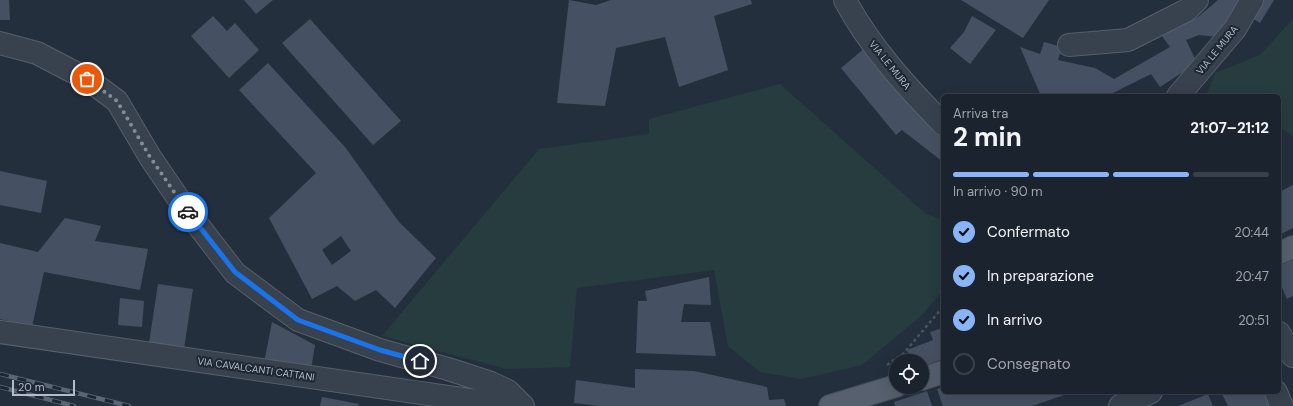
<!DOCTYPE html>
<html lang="it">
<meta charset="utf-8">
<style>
:root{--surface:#1b232e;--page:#242b36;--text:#f1f3f6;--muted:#a0a4aa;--line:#39404a;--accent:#8ab4f8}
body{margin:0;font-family:"DM Sans",sans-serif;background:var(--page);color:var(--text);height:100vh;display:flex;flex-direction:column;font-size:15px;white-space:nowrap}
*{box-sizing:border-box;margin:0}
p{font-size:13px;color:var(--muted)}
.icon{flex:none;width:22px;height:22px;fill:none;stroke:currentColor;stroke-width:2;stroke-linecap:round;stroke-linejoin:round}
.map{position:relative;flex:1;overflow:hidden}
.drawer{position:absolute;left:941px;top:94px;width:340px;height:300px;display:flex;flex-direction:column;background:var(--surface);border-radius:6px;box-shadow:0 4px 16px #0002,0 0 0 1px var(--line)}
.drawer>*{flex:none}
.controls{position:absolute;left:889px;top:354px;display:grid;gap:8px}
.controls a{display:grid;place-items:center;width:40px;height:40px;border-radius:50%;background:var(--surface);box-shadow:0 4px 16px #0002,0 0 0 1px var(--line);font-size:20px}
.scale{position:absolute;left:12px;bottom:10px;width:63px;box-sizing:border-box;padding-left:4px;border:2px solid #b4bcc9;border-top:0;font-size:11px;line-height:14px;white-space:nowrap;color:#b4bcc9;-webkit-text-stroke:3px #1d2633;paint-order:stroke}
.pin{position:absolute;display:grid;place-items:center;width:34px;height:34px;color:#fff;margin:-17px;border:2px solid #fff;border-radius:50%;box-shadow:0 1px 4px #0007}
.courier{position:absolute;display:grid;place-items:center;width:40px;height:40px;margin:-20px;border:3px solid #1a73e8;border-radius:50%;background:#fff;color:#222;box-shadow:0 1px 5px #0007}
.summary em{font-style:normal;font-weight:700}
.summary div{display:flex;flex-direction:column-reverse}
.summary{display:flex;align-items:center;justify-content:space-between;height:68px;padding:0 12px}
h1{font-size:26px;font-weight:700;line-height:30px}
.bar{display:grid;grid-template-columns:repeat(4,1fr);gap:6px 4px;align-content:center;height:48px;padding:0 12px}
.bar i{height:5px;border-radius:3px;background:var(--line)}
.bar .current{background:var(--accent)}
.bar p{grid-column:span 4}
ol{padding:0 12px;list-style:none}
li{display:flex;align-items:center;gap:12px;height:44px}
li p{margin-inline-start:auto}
li .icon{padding:4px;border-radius:50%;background:var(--accent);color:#111;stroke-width:4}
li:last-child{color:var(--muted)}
li i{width:22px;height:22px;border:2px solid var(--line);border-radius:50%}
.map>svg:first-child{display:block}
</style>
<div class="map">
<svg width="1293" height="406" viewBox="0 0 1293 406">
<rect width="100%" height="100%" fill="#242f3e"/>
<path fill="#263c3f" d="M1293,19V136L1279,127V96H1206L1215,73L1260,55Z
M780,84L926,214L943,220V290L922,315L862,365L801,379L760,372L728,346L714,270L577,288L570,367L506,369L382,336L539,149L649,134V119Z"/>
<path fill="#455162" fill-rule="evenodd" d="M0,0H9L10,20H0Z
M244,0H273L256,14Z
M569,0L596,5L611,0H751L752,4L714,16L728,70L679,87L665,37L616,48L605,106L557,103Z
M961,0H1049L1023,38Z
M1218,0H1246L1217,37L1199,35L1186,40L1197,63L1160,87L1151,74L1107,96H1041L1020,47L1040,54L1044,42L1062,47L1058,60L1095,68L1114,79L1170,47L1162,36L1198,17Z
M1257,0H1274L1260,23L1249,16Z
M213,16L227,31L235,23L259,50L229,78L191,36Z
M972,16L996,30L970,64L950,48L964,32Z
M310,19L401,121L373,145L282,43Z
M866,47L943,134V162L902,130L896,135L841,68Z
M268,63L345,147L399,222L436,258L395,308L376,290L355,301L337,286L312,299L269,218L316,173L239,90ZM341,236L351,251L332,265L322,250Z
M0,171L47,181L41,213L0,205Z
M1293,185V228L1279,235V192Z
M65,218L101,226L95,241L148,249L140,290L44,272L32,327L0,319V243L38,252Z
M1293,255V296L1287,299L1279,281V262Z
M709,277L711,305L684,304L681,322H710L716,356L636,353L638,301H647L645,291Z
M158,284L193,289L184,349L149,343Z
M120,298L144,301L142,327L118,325Z
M272,322L315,345L311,369L264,363Z
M943,328V359L922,367V361H912L907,350L933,340L930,332Z
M635,369L694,371L767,387L769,400L784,399L786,406H600L574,403L576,380L635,388Z
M943,387V392H1073L1032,406H943L937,389Z
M927,391L932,406H895L894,402Z
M1221,392H1269L1276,406H1228Z
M1208,394L1213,406H1178Z
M322,397L359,404L358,406H320Z"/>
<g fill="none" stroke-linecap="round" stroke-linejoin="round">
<defs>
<path id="minor" d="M845,0C870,47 906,86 943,124
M0,43L37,53L87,79L117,101L150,157L184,207L235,273L298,320L380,350L448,369L491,383L508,391L523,406
M1069,45L1128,40L1187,10L1197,0
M1178,96L1235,29L1252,0
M0,332L511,406
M1279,333L1293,356
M1276,392L1282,406
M1120,406L1151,392"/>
<path id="major" d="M1279,253L1293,247
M922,379L943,372
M830,406L896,386"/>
</defs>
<use href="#minor" stroke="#565f6c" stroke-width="24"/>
<use href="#major" stroke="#414a57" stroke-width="24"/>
<path stroke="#44595c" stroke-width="2.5" stroke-dasharray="3 3" stroke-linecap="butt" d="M887,365L903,354L943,307"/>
<use href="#minor" stroke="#38414e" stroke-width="22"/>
<use href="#major" stroke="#56606e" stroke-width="22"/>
<defs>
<path id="rail" d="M0,374L129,406
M0,387L74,406"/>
</defs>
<use href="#rail" stroke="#5a6575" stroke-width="4.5"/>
<use href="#rail" stroke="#1d2633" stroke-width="3" stroke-dasharray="9" stroke-linecap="butt"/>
</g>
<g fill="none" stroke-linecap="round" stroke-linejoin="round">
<path stroke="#828b98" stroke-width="4" stroke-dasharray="0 7.2" d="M87,79L117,101L150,157L188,212"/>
<path stroke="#1a73e8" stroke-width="5" d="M188,212L235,272L298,320L380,350L420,361"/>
</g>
<g text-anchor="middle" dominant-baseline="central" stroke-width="4" stroke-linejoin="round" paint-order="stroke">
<g font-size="10" fill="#b4bcc9" stroke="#1d2633">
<text transform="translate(1217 50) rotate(-51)">VIA LE MURA</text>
<text transform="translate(890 65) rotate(51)">VIA LE MURA</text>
<text transform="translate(256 369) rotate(8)">VIA CAVALCANTI CATTANI</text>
</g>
</g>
</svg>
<div class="controls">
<a><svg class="icon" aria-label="locate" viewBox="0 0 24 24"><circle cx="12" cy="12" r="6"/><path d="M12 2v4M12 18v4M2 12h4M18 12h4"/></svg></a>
</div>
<div class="scale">20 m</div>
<div class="pin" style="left:87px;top:79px;background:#ea580c"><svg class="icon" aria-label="bag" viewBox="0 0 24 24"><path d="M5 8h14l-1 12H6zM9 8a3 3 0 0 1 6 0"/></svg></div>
<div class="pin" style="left:420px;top:361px;background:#1f2937"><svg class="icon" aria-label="home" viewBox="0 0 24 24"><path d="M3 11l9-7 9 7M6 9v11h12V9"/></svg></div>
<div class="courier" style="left:188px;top:212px"><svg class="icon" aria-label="car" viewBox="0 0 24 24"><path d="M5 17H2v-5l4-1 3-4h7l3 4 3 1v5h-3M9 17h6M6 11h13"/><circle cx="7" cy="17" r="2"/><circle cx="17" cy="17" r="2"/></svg></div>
<section class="drawer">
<div class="summary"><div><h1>2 min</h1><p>Arriva tra</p></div><em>21:07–21:12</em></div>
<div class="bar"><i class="current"></i><i class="current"></i><i class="current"></i><i></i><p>In arrivo · 90 m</p></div>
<ol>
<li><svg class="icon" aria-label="check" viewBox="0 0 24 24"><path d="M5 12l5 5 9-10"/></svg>Confermato<p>20:44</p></li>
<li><svg class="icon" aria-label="check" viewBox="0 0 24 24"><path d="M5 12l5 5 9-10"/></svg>In preparazione<p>20:47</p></li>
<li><svg class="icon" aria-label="check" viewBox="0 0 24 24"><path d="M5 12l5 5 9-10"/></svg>In arrivo<p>20:51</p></li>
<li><i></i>Consegnato</li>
</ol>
</section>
</div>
